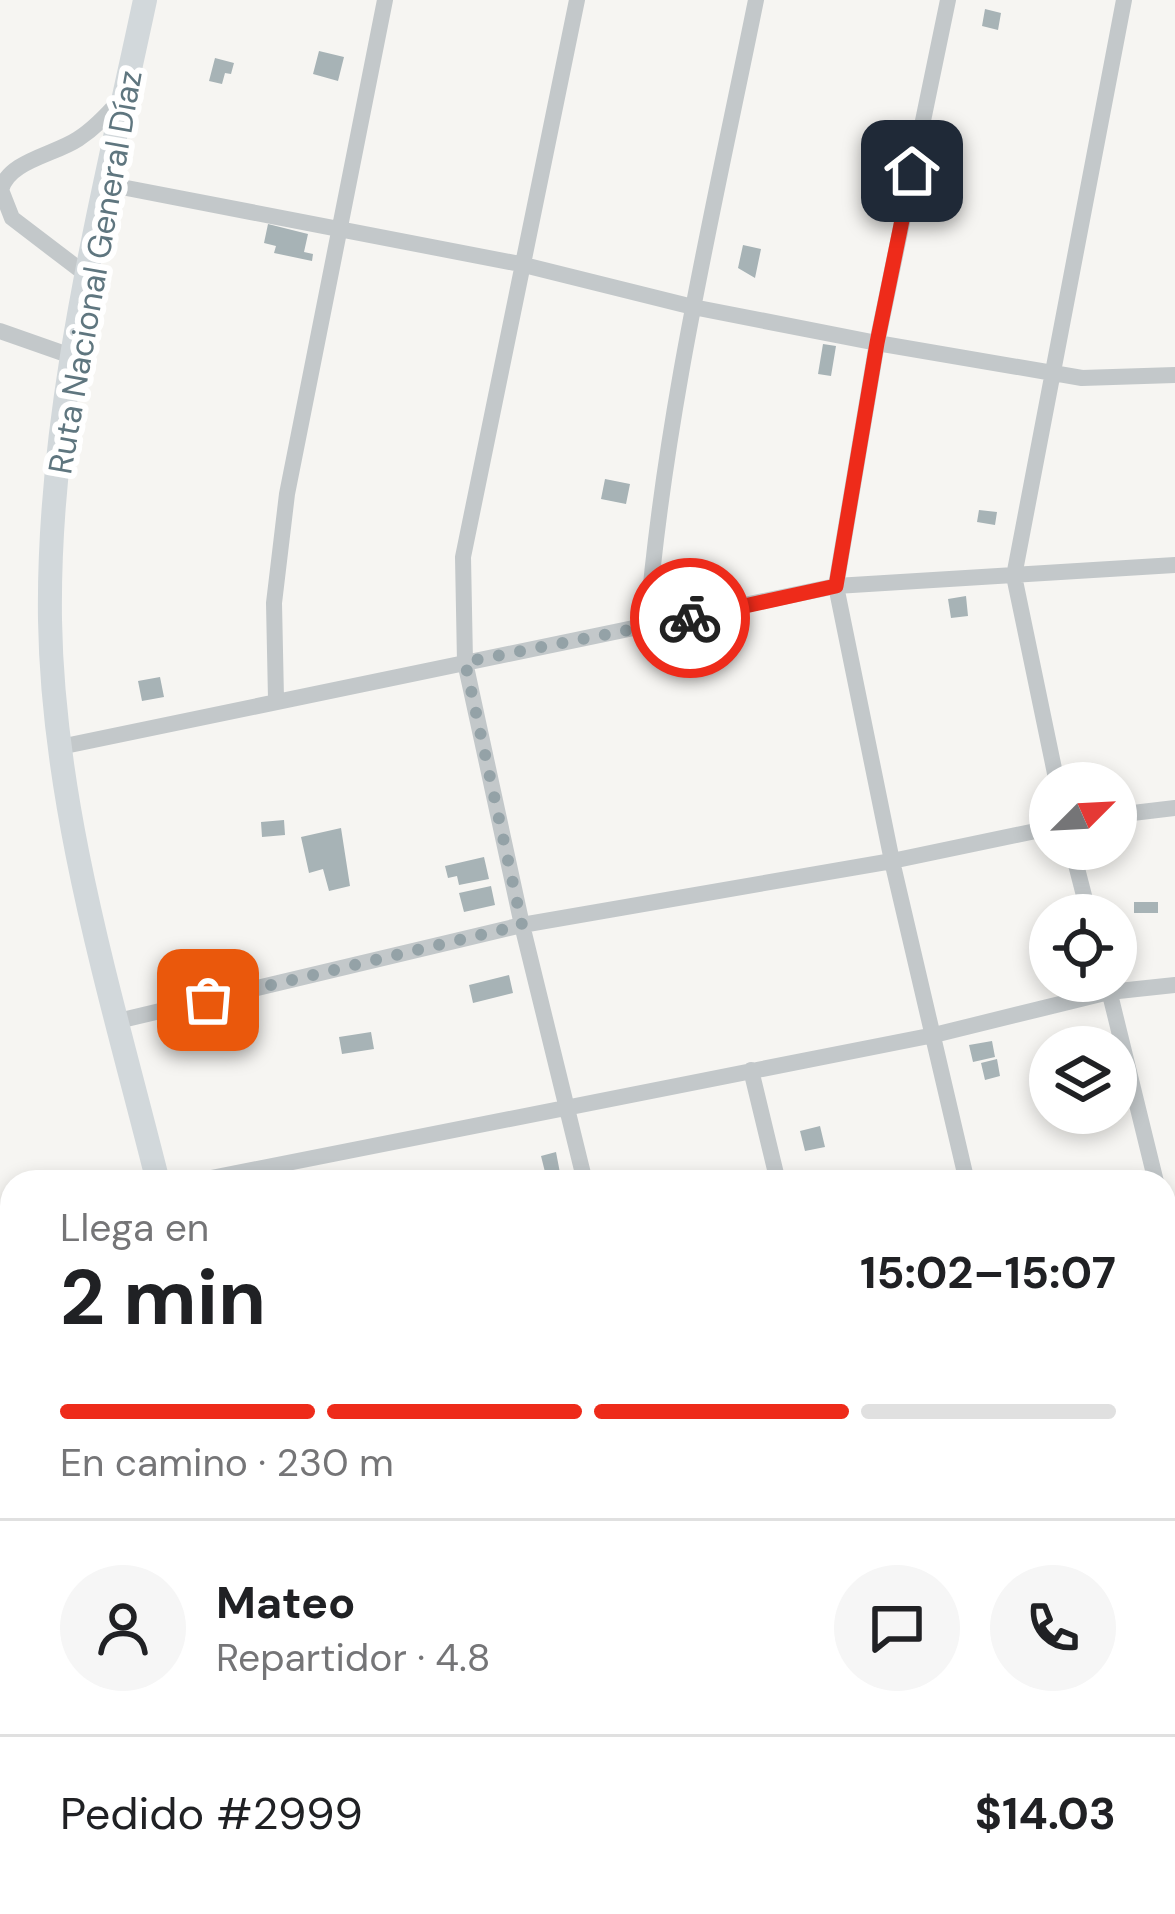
<!DOCTYPE html>
<html lang="es">
<meta charset="utf-8">
<style>
:root{--surface:#fff;--page:#f6f6f6;--text:#202124;--muted:#757577;--line:#e0e0e0;--accent:#ee2b1a}
body{margin:0;font-family:"DM Sans",sans-serif;background:var(--page);color:var(--text);height:100vh;display:flex;flex-direction:column;font-size:45px;white-space:nowrap}
*{box-sizing:border-box;margin:0}
p{font-size:39px;color:var(--muted)}
.icon{flex:none;width:66px;height:66px;fill:none;stroke:currentColor;stroke-width:2;stroke-linecap:round;stroke-linejoin:round}
.map{position:relative;flex:1;overflow:hidden}
.side{position:absolute;left:0px;top:1170px;width:1176px;height:744px;display:flex;flex-direction:column;background:var(--surface);border-radius:36px 36px 0 0;box-shadow:0 6px 18px #0003}
.side>*{flex:none}
.needle{width:78px;rotate:66deg}
.tools{position:absolute;left:1029px;top:762px;display:grid;gap:24px}
.tools a{display:grid;place-items:center;width:108px;height:108px;border-radius:50%;background:var(--surface);box-shadow:0 6px 18px #0003;font-size:60px}
.pin{position:absolute;display:grid;place-items:center;width:102px;height:102px;color:#fff;margin:-51px;border-radius:24px;box-shadow:0 6px 18px #0006}
.courier{position:absolute;display:grid;place-items:center;width:120px;height:120px;margin:-60px;border:9px solid #ee2b1a;border-radius:50%;background:#fff;color:#222;box-shadow:0 3px 15px #0007}
.head em{font-style:normal;font-weight:700}
.head div{display:flex;flex-direction:column-reverse}
.head{display:flex;align-items:center;justify-content:space-between;height:204px;padding:0 60px}
h1{font-size:78px;font-weight:700;line-height:90px}
.bar{display:grid;grid-template-columns:repeat(4,1fr);gap:18px 12px;align-content:center;height:144px;padding:0 60px}
.bar i{height:15px;border-radius:9px;background:var(--line)}
.bar .active{background:var(--accent)}
.bar p{grid-column:span 4}
.line{display:flex;align-items:center;gap:30px;padding:0 60px;border-top:3px solid var(--line)}
.line div{flex:1}
.round{display:grid;place-items:center;flex:none;width:126px;height:126px;border-radius:63px;background:var(--page)}
.map>svg:first-child{display:block}
</style>
<div class="map">
<svg width="1175" height="1914" viewBox="0 0 1175 1914">
<rect width="100%" height="100%" fill="#f6f5f2"/>
<path fill="#a7b3b6" d="M985,9L1001,13L998,30L982,26Z
M319,51L344,57L338,81L313,74Z
M215,58L234,63L231,74L225,73L222,84L209,81Z
M268,224L308,234L304,252L313,254L312,261L274,253L276,246L264,243Z
M743,245L761,249L755,278L738,268Z
M823,344L836,346L831,376L818,374Z
M605,479L630,484L626,504L601,499Z
M979,510L997,512L995,525L977,522Z
M966,596L968,616L951,618L948,599Z
M160,677L164,697L142,701L138,681Z
M284,820L285,835L262,837L261,822Z
M341,828L350,886L329,891L323,869L309,873L301,837Z
M484,857L489,879L459,885L457,876L448,878L445,866Z
M491,886L495,905L464,912L459,893Z
M1134,902H1158V913H1134Z
M509,975L513,993L473,1003L469,985Z
M371,1032L374,1049L342,1054L339,1037Z
M992,1041L995,1057L973,1062L969,1045Z
M997,1059L1000,1076L985,1080L981,1063Z
M820,1126L825,1147L805,1151L800,1131Z
M556,1152L560,1173L546,1176L541,1156Z"/>
<g fill="none" stroke-linecap="round" stroke-linejoin="round">
<path stroke="#c3c8ca" stroke-width="16" d="M577,0L463,557L465,662L522,925L585,1182
M948,0L877,343L836,586L892,861L967,1182
M106,184L520,264L693,307L877,343L1082,378L1175,375
M88,276L12,218L1,190C8,161 54,155 78,139C95,128 107,115 120,100
M0,331L74,357
M647,628C664,416 714,208 756,0
M276,699L274,603L287,494L385,0
M60,747L836,586L1175,565
M1057,783L1014,576L1124,0
M1116,815L1175,808
M1072,849L1089,915
M1107,982L1156,1182
M118,1021L522,925L892,861L1050,828
M751,1070L778,1182
M191,1182L934,1035L1109,992L1175,985
M1164,1215L1175,1260
M1164,1295L1175,1290
M0,1513L12,1507
M0,1866L12,1863
M664,1902L667,1914
M1042,1902L1044,1914
M761,1914L803,1902"/>
<path stroke="#d2d8db" stroke-width="24" d="M145,0C102,202 47,412 50,620C53,810 112,998 158,1182
M330,1902L333,1914"/>
</g>
<g fill="none" stroke-linecap="round" stroke-linejoin="round">
<path stroke="#94a2a7" stroke-width="12" stroke-dasharray="0 21.6" d="M208,1000L522,925L465,662L690,618"/>
<path stroke="#ee2b1a" stroke-width="15" d="M690,618L836,586L877,343L912,171"/>
</g>
<g text-anchor="middle" dominant-baseline="central" stroke-width="12" stroke-linejoin="round" paint-order="stroke">
<g font-size="33" fill="#5f767f" stroke="#fff">
<text transform="translate(95 272) rotate(-80)">Ruta Nacional General Díaz</text>
</g>
</g>
</svg>
<div class="tools">
<a><svg class="needle" viewBox="-14 -14 28 28"><path d="M0-13l5 13h-10z" fill="#e53935"/><path d="M0 13l5-13h-10z" fill="#757577"/></svg></a>
<a><svg class="icon" aria-label="locate" viewBox="0 0 24 24"><circle cx="12" cy="12" r="6"/><path d="M12 2v4M12 18v4M2 12h4M18 12h4"/></svg></a>
<a><svg class="icon" aria-label="layers" viewBox="0 0 24 24"><path d="M12 4l9 5-9 5-9-5zM3 14l9 5 9-5"/></svg></a>
</div>
<div class="pin" style="left:208px;top:1000px;background:#ea580c"><svg class="icon" aria-label="bag" viewBox="0 0 24 24"><path d="M5 8h14l-1 12H6zM9 8a3 3 0 0 1 6 0"/></svg></div>
<div class="pin" style="left:912px;top:171px;background:#1f2937"><svg class="icon" aria-label="home" viewBox="0 0 24 24"><path d="M3 11l9-7 9 7M6 9v11h12V9"/></svg></div>
<div class="courier" style="left:690px;top:618px"><svg class="icon" aria-label="bike" viewBox="0 0 24 24"><circle cx="6" cy="16" r="4"/><circle cx="18" cy="16" r="4"/><path d="M6 16l4-8h5l3 8M10 8l3 8H6M13 5h3"/></svg></div>
<section class="side">
<div class="head"><div><h1>2 min</h1><p>Llega en</p></div><em>15:02–15:07</em></div>
<div class="bar"><i class="active"></i><i class="active"></i><i class="active"></i><i></i><p>En camino · 230 m</p></div>
<div class="line" style="height:216px"><a class="round"><svg class="icon" aria-label="person" viewBox="0 0 24 24"><circle cx="12" cy="8" r="4"/><path d="M4 21q1-7 8-7t8 7"/></svg></a><div><b>Mateo</b><p>Repartidor · 4.8</p></div><a class="round"><svg class="icon" aria-label="chat" viewBox="0 0 24 24"><path d="M4 5h16v11H9l-5 4z"/></svg></a><a class="round"><svg class="icon" aria-label="phone" viewBox="0 0 24 24"><path d="M5 4h4l2 5-3 2q2 4 5 5l2-3 5 2v4C11 20 4 13 5 4z"/></svg></a></div>
<div class="line" style="height:156px"><div>Pedido #2999</div><b>$14.03</b></div>
</section>
</div>
